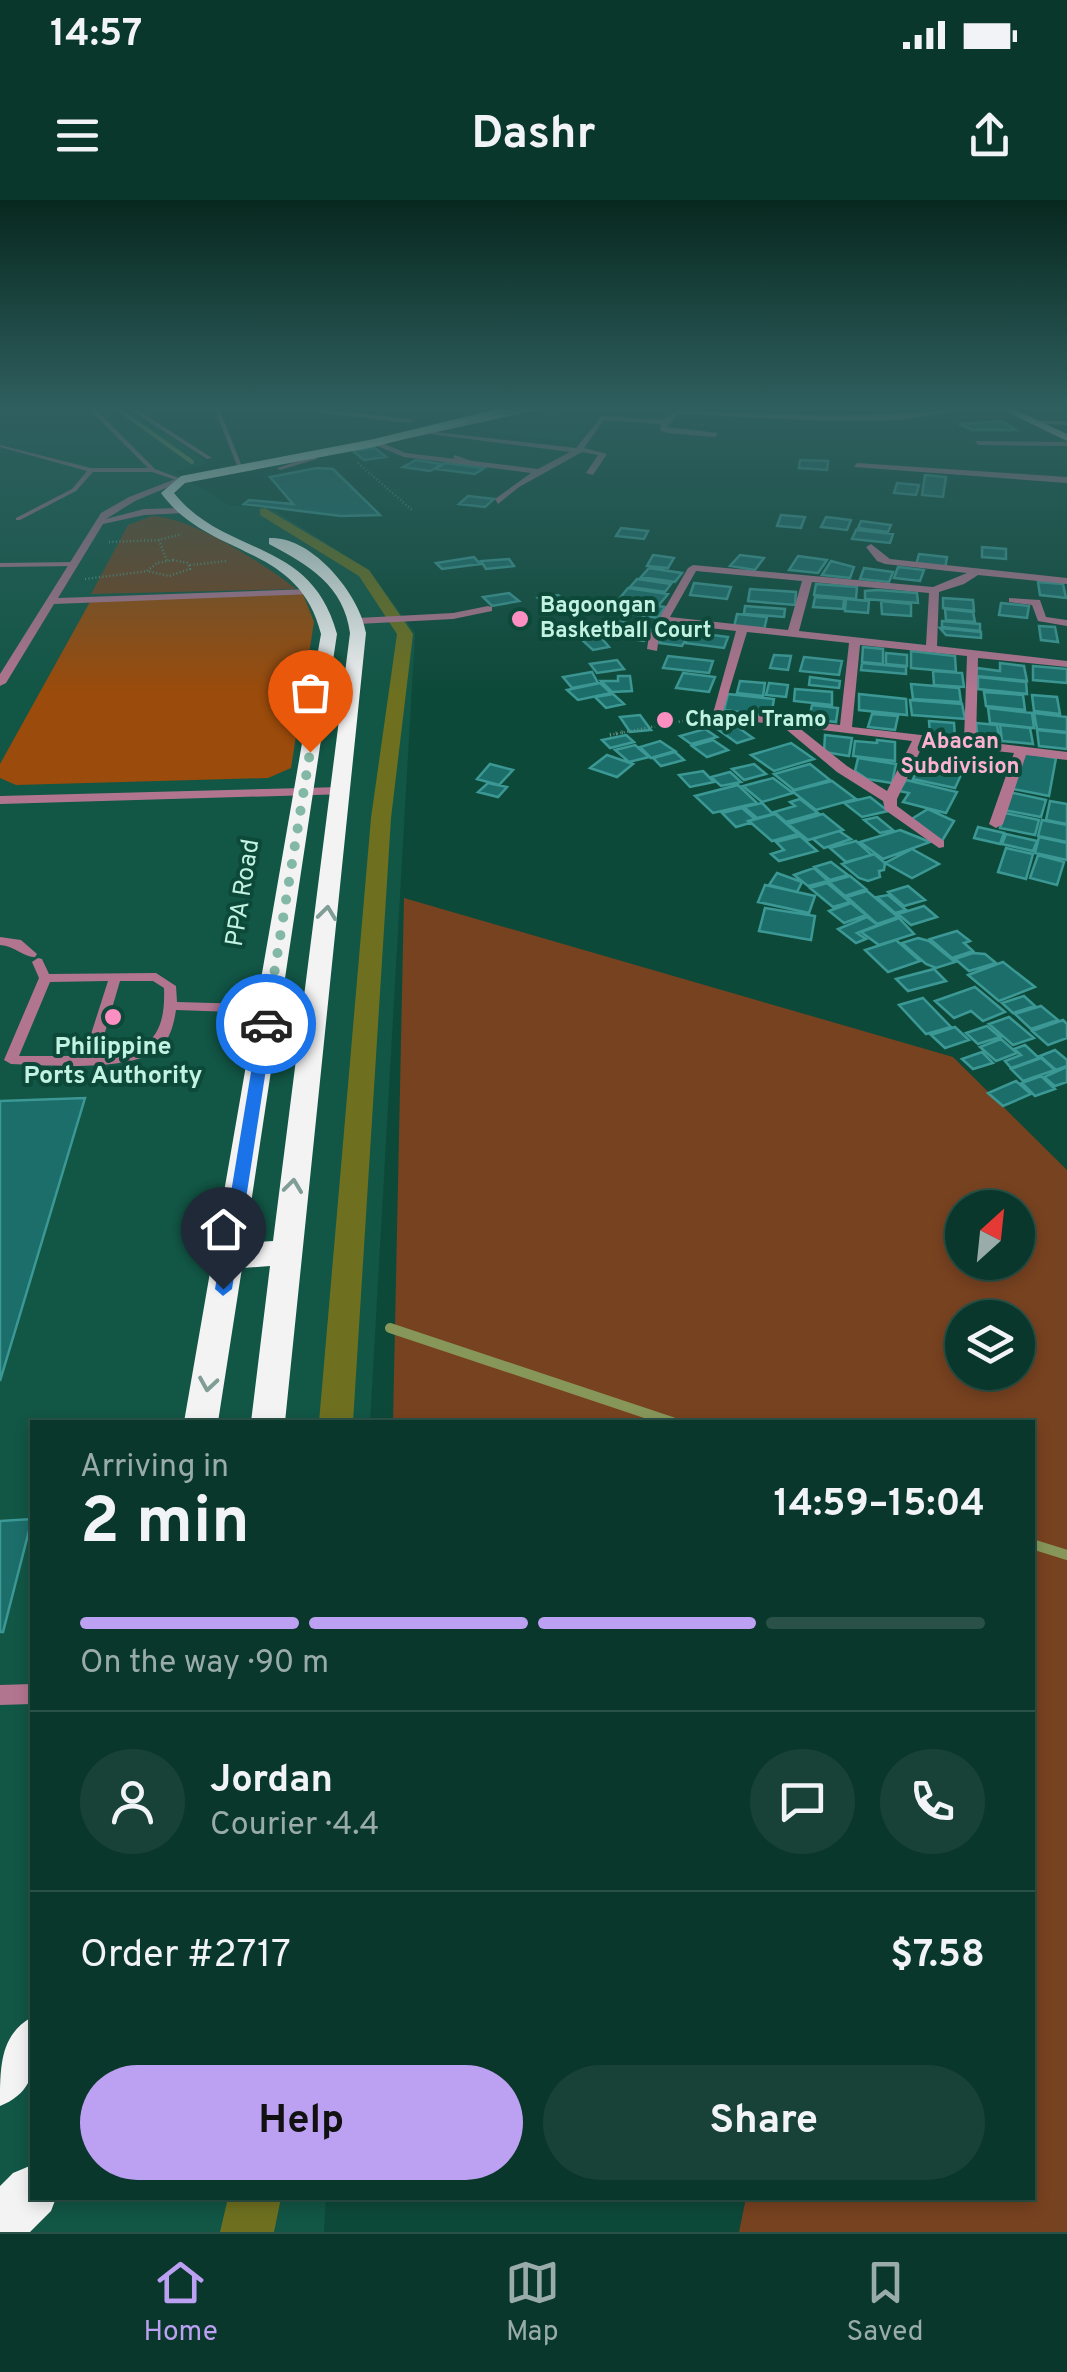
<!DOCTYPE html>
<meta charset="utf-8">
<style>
:root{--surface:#0a372b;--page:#184237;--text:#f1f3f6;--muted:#99aca9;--line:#2a5147;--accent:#bca0f2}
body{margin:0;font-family:Overpass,sans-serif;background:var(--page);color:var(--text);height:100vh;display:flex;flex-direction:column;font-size:38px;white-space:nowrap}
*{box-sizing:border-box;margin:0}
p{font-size:32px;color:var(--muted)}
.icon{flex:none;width:55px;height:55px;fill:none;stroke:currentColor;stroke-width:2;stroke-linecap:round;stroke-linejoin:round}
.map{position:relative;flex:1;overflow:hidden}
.sheet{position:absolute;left:30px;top:1220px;width:1005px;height:780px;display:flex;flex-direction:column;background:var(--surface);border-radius:0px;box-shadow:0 5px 15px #0003,0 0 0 2px var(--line)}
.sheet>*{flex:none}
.needle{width:65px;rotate:27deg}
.tools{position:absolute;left:945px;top:990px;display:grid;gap:20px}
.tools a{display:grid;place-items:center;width:90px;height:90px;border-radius:50%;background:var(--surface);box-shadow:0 5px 15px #0003,0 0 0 2px var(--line);font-size:50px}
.pin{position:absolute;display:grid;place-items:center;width:85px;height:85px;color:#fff;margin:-102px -42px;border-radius:50% 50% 50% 0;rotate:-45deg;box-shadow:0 0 10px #0007}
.pin .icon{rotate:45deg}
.courier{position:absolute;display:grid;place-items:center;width:100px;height:100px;margin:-50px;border:8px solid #1a73e8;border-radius:50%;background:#fff;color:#222;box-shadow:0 2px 12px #0007}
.headline em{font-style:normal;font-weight:700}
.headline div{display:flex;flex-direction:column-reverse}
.headline{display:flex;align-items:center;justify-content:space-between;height:170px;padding:0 50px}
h1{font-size:65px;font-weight:700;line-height:75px}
.bar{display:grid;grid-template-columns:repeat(4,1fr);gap:15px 10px;align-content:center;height:120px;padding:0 50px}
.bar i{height:12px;border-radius:8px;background:var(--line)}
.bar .on{background:var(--accent)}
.bar p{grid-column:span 4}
.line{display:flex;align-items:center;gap:25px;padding:0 50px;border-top:2px solid var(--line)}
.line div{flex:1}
.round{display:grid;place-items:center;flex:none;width:105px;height:105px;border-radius:52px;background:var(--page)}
.action{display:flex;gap:20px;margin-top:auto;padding:20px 50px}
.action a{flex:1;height:115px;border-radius:60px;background:var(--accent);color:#111;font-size:40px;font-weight:700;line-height:115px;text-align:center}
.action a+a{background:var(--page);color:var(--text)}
.status{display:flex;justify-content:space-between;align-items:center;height:70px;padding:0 50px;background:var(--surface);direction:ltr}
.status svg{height:28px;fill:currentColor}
header{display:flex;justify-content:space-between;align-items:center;height:130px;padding:0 50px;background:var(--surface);font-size:45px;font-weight:700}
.tabs{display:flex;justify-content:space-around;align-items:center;height:140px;border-top:2px solid var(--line);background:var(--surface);font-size:28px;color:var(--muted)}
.tabs a{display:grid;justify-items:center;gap:5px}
.tabs .on{color:var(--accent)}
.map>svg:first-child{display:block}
</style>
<div class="status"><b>14:57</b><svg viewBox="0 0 49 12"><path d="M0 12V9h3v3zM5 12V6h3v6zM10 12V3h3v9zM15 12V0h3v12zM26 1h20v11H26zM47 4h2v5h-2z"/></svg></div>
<header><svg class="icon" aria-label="menu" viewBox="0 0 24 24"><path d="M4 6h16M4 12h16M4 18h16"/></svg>Dashr<svg class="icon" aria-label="share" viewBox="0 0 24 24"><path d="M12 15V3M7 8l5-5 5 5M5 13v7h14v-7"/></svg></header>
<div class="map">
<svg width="1067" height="2032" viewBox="0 0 1067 2032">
<rect width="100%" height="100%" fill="#0d4939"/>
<path fill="#125645" d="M0,209H130L209,263L174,272L229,305L273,309L370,371L415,433L370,1222H32V1998H326L324,2032H0Z
M544,212L596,218L573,242L465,229Z"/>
<path fill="#774220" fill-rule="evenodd" d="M152,316C192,317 264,364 296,389L91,394L128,325Z
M404,698L953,857L1067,970V2032H739L746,1998H1032V1222H393ZM962,1008H1018V1062H962ZM962,1118H1018V1172H962Z"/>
<path fill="#9b4b0b" d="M303,394L314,422L291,568L268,578L16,585L0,578V564L91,400Z"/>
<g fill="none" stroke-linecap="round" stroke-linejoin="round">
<path stroke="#87975a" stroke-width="4" d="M118,209L192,262"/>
<path stroke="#87975a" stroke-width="10" d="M390,1128L672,1222
M1032,1344L1067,1355"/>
<path fill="#6e7020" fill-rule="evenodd" d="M265,308L369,370L413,434L391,618L353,1222H319L371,618L397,434L359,376L260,315V309Z
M228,1998H281L274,2032H220Z"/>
</g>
<path fill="#1c6e6b" stroke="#3c9894" stroke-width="2.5" d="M1002,221L1016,230H972L959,224Z
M375,248L386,257L364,260L353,251Z
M416,260L442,264L430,271L403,267Z
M800,260L828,261L827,270L799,268Z
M445,263L484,268L475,274L436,269Z
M317,268L333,269L380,315L341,316L244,304L249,300L293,304L270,277Z
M925,275L946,277L943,297L922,295Z
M897,283L919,285L916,295L894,293Z
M468,296L494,299L485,307L459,304Z
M781,315L805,317L801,328L777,326Z
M826,317L851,320L847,330L821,327Z
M861,321L891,325L888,332L858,328Z
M621,328L648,331L644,339L616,336Z
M856,330L893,334L890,343L852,339Z
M982,347L1006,349V359L982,357Z
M919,354L947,357L945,369L916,365Z
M653,355L674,358L668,368L647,366Z
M740,355L764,358L755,370L730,366Z
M798,356L827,360L818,373L789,370Z
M474,357L480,364L442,369L436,363Z
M509,359L514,366L486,369L481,361Z
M831,361L854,367L850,378L822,375Z
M898,367L924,370L920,381L894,378Z
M649,368L682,373L675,382L641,377Z
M864,368L893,372L889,382L860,379Z
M637,379L671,384L665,392L630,387Z
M1038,382L1063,384L1066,398L1040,395Z
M694,383L731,387L727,399L690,395Z
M816,384L857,387L856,399L814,395Z
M628,388L668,394L659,405L619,399Z
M750,389L796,392L795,405L748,401Z
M877,390L917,393L918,403L865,399V391Z
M509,393L519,401L492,406L483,397Z
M558,395L569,405L549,408L538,398Z
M815,397L844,399L843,409L813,407Z
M943,398L973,400L974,411L943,408Z
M846,399L869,401L868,413L845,411Z
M625,401L665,407L658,418L617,412Z
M881,401L911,404V416L882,414Z
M1001,403L1029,406L1027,418L999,415Z
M745,406L785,409L784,417L744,414Z
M945,409L973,412L975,422L946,420Z
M737,414L767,417L764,430L734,427Z
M606,420L646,425L645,428L653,430L651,434L601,427Z
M942,421L980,424V431L942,427Z
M1039,426L1055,427L1058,442L1041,440Z
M667,428L690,431L682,446L659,443Z
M940,428L981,432V438L946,435Z
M588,429L593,435L562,439L558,432Z
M609,430L648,435L644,441L606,435Z
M690,432L728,437L724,448L685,443Z
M599,435L609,447L593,450L581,439Z
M863,447L883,449V464L862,462Z
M911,451L955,456L956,472L911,468Z
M886,453L907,455V466L886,464Z
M774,455L791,456L788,470L770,468Z
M668,456L713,461L709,473L663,468Z
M804,457L842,461L839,475L800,471Z
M617,460L624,469L597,473L590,464Z
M862,463L906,467V474L861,470Z
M1000,463L1024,466L1027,481L976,476L977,468L1000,471Z
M1033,466L1067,469V483L1033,480Z
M933,471L962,473L964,487L934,485Z
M592,472L598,483L572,488L563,477Z
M683,473L715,477L709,492L676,488Z
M618,476H630L632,491L612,492L601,481H618Z
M810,477L840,481L839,488L809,485Z
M978,477L1026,482L1027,494L978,489Z
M740,481L765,483L763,496L737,493Z
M600,483L611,493L578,500L567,490Z
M769,483L788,485L786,497L766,495Z
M911,484L959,488L961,502L913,499Z
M795,489L832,492V505L794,501Z
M984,492L1023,495L1025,510L986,506Z
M613,494L624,504L606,508L595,497Z
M728,494L774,499L771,516L724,510Z
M859,494L906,499L907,515L859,510Z
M1032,495L1057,497L1060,514L1034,511Z
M910,500L962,504L965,519L912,515Z
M812,505L838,508L836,522L809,519Z
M988,508L1032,513L1034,528L990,523Z
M1034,513L1067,517V532L1037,529Z
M872,514L898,516L895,530L868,527Z
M640,515L651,530L630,532L620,517Z
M729,521L753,538L737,543L713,526Z
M929,521L954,523L955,537L930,534Z
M976,523L997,525L1000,542L978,540Z
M1000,525L1030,528L1033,544L1002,541Z
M705,529L717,537L691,544L680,536Z
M1037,530L1067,533V549L1039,546Z
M626,535L634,542L610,548L602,540Z
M825,535L852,538L849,556L824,552Z
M713,540L728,550L707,557L692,546Z
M877,540L895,542V561L853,556L855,541L877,543Z
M660,541L675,551L651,558L640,547Z
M791,543L814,559L774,571L751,555Z
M635,545L649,557L629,562L615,550Z
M675,552L684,560L661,566L653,558Z
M1022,552L1056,558L1049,596L1013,589Z
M607,555L633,564L617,577L590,568Z
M858,558L896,564L892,583L867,579L855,571Z
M490,564L513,570L499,585L477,579Z
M754,564L766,574L744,580L732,569Z
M810,564L830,580L794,590L774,574Z
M919,566L961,575L955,588L913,579Z
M703,571L714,582L690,587L679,575Z
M730,572L741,582L721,586L711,577Z
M773,578L793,593L762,602L743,586Z
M906,580L957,592L946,613L903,602L909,593L899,591Z
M832,581L856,599L816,610L792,591Z
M488,583L507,587L498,597L478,592Z
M738,585L757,603L713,613L695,596Z
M1009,592L1046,600L1041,617L1004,610Z
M870,597L888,611L862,617L844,603Z
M800,599L818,613L786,622L774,612L795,606L790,602Z
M1050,601L1067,604V624L1046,620Z
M762,603L773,614L757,618L744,607Z
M742,608L755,619L748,621L750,623L736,627L722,613Z
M928,609L954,621L942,641L910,620Z
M1005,613L1039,620L1035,635L1000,628Z
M775,614L798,634L772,641L749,621Z
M823,614L843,630L808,640L788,624Z
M877,617L893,630L880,633L864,620Z
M1042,620L1067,625V642L1038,636Z
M978,627L1004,633L1000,644L974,638Z
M900,630L930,642L883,659L860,642Z
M839,631L851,639L824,648L813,639Z
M1006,634L1037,641L1033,651L1002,644Z
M800,636L817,651L779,661L771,654L784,650L776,642Z
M1039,637L1067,643V660L1035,653Z
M856,641L872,655L846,662L830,648Z
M1006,648L1033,654L1026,679L998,672Z
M912,649L939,664L912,678L885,663Z
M874,654L885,663L884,670L879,671L880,677L868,681L859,678L842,664Z
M1038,655L1064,662L1057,685L1030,678Z
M831,662L848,675L830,680L814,667Z
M814,668L828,681L808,686L794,675Z
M777,673L802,682L797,692L769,685Z
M850,676L866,689L845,696L829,682Z
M827,683L850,702L833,707L810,688Z
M765,685L815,696L809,713L758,702Z
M908,686L925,700L904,706L888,692Z
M867,691L898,717L877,724L847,697Z
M888,695L906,710L895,713L877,697Z
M851,703L866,715L844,723L829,711Z
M924,706L937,717L911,725L898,714Z
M765,708L815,716L811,740L759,731Z
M867,717L878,725L857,733L866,739L856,743L838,729Z
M899,718L914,734L879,745L861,732Z
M957,731L970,741L964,743L973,751L952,758L930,739Z
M918,738L929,741L955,762L936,768L926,764L902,743Z
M896,740L920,761L888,772L865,750Z
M973,753L985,754L996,763L969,771L955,759Z
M1003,762L1035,787L999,801L968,775Z
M934,769L946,781L908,791L896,779Z
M975,787L1005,812L983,821L971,811L954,818L935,801Z
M1024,796L1035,806L1013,813L1002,803Z
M923,798L951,827L926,834L899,805Z
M1041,806L1058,820L1031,829L1015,814Z
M1009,817L1034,838L1013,845L989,824Z
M1063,820L1067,824V838L1048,845L1032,831Z
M987,826L1000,837L978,844L966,833Z
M955,827L969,840L945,848L931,835Z
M1001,839L1017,853L996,861L980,847Z
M1025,845L1039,858L1011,868L1005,861L1021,855L1014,849Z
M1055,850L1067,860V866L1056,870L1040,856Z
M982,852L993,863L973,869L962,859Z
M1041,858L1055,870L1023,881L1011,869Z
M1067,867V882L1055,886L1044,877Z
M1041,876L1055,889L1035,896L1022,883Z
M1016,881L1031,894L1003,906L988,893Z
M85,898L0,1181V901Z
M32,1319L3,1432H0V1321Z"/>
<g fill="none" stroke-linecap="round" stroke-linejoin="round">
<path stroke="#5c9382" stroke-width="2.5" stroke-dasharray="1 2.5" stroke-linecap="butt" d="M358,263L412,310
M159,340L167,361
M109,342L159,340L182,334
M173,360L188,363L190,369L169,376L147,371L157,363Z
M190,365L227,361
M85,379L148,371
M610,535L698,518"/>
<path stroke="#5c9382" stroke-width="4" stroke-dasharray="1 5" stroke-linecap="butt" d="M610,535L623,532"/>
<path fill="#b27590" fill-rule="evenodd" d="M89,209H95L155,269L184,280L179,281L152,272H93L76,291L20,320H16V318L72,289L87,271L0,247V245L91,268H148Z
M129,209H136L212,258L207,259Z
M215,210L220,211L243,269L238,268Z
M1067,221V225L1033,223L1036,221Z
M310,252H314L317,259L280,270L277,268L311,257Z
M455,255L474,262L475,263L472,265L453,258Z
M76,362L73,366L0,367V363Z
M0,737L21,740L37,754L35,757C25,758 15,746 0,745Z
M38,758L42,759L49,774L156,773L176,786L177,802L315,806L321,810L315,814H297L176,810C174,823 171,837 161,847C134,873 47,865 11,864L4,860L39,778L32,762ZM108,781L84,856H19L50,782ZM120,781H153L164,788C166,839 147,853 98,856Z
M32,1484V1504L0,1505V1485Z"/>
<path fill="#b27590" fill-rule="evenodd" d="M319,209L410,219L414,221L410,223L321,213Z
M952,209H976L897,220L838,221L679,214L667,227L718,233L715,237L668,233L660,230L661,224L604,220L584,248L607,254L593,275L586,273L598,255L582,252L519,287L498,304L495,299L531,273L404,257L370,243L377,241L406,253L538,269L570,252L422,233L426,231L576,248L602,216L663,220L677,210C769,214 860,220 952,209Z
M975,241L1067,242V246L978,245Z
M857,263L1067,277V283L854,267Z
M178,278L185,280L135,301L106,319L144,309L181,308L184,313L144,315L103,324L58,398L311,389L315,394L54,404L6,483L0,486V474L101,313L129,297Z
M871,344L890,359L1067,378V384L978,375L964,384L939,392L937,446L1067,461V467L978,458L976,541L1067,552V560L1026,555L1003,624L996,628L989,624L1014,553L924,543L897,599V606L944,641V647L939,648L885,610L883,601L837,572L781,525L712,517L736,431L667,423L659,436L657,451L647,449L649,436L688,368L693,365L933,387L967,373L885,364L877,361L866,347ZM696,371L802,381L788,430L670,417ZM812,382L929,393L926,445L799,431ZM747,432L849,443L840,525L723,511ZM860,445L967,456L964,540L852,527ZM798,527L912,541L887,591L847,566Z
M1009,398L1040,400L1046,417L1067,420V426L1038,421L1032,405L1009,402Z
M488,406L492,407V411L453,419L358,424L353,421L358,418L453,413Z
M342,587L347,588V594L0,604V596Z"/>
<path fill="#f8c5db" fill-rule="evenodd" d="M522,209H541L392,242L387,239Z
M1001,209H1013L1067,234V241Z"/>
<path fill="#f3f3f3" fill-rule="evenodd" d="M497,209H517L374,247L185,283L174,293C226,358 311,337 337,434L245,1043L273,1041L350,433C344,386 309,365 269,344V338C311,335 360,394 366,433L285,1222H251L270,1066L242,1068L218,1222H184L321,434C298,342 210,360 161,293L181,276L374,239Z
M32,1817C34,1856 42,1889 0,1906C0,1866 0,1835 32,1817Z
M32,1965V1998H56L51,2011L30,2032H0V1986L13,1973Z"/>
</g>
<defs><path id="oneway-chevron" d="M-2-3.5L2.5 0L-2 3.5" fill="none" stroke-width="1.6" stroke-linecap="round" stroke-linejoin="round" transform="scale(2.5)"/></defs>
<g stroke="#809e96">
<use href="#oneway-chevron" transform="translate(327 713) rotate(-83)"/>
<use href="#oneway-chevron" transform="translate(293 986) rotate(-83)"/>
<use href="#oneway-chevron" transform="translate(208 1184) rotate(99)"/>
</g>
<linearGradient id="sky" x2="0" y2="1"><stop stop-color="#07281f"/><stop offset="0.42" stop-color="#2f5f5f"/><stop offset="1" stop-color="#2f5f5f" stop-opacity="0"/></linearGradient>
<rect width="1067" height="494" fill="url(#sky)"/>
<path fill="#1a73e8" d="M266,819L273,824L232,1089L223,1096L215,1089L259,824Z"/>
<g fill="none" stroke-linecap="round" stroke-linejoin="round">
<path stroke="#83b7a6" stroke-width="10" stroke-dasharray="0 18" d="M266,824L310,552"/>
</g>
<g fill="#fc8fc2" stroke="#0d4939" stroke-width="4">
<circle cx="520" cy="419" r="10"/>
<circle cx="665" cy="520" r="10"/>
<circle cx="113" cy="817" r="10"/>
</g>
<g text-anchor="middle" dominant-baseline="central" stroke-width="8" stroke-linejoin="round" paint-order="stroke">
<g font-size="22" font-weight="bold" fill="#c2f2e1" stroke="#0d4939" text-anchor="start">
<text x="540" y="406">Bagoongan<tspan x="540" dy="25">Basketball Court</tspan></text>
<text x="685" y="520">Chapel Tramo</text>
</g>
<g font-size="22" font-weight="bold" fill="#ffb1d3" stroke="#0d4939">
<text x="960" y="542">Abacan<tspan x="960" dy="25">Subdivision</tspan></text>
</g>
<g font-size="25" fill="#c2f2e1" stroke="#0d4939">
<text transform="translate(244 693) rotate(-81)">PPA Road</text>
</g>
<g font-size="25" font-weight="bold" fill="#c2f2e1" stroke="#0d4939">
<text x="113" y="848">Philippine<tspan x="113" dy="29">Ports Authority</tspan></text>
</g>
</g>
</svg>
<div class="tools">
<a><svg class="needle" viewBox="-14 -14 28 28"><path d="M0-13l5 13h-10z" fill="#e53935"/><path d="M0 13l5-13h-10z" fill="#99aca9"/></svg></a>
<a><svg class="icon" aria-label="layers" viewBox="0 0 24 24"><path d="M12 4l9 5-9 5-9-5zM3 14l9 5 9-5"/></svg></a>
</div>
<div class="pin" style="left:310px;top:552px;background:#ea580c"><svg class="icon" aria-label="bag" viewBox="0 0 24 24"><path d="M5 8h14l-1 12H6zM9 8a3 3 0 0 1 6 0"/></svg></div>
<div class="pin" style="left:223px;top:1089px;background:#1f2937"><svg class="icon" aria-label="home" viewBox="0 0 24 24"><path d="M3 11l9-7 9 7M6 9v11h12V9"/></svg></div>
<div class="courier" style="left:266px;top:824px"><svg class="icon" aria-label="car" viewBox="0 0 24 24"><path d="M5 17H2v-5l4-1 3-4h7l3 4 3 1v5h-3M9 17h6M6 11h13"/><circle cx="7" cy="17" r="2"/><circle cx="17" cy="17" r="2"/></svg></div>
<section class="sheet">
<div class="headline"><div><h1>2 min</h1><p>Arriving in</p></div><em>14:59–15:04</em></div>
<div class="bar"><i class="on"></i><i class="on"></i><i class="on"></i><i></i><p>On the way · 90 m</p></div>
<div class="line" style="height:180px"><a class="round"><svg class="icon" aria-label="person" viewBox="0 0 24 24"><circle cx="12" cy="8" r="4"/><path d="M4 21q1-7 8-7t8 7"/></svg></a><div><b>Jordan</b><p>Courier · 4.4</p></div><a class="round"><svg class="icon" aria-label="chat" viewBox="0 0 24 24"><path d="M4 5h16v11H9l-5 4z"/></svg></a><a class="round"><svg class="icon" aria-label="phone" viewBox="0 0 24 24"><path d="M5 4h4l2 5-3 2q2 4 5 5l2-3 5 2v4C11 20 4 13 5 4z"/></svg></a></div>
<div class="line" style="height:130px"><div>Order #2717</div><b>$7.58</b></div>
<div class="action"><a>Help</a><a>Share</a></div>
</section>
</div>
<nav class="tabs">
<a class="on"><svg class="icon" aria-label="home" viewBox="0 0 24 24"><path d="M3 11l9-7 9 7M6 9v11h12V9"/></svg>Home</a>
<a><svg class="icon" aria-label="map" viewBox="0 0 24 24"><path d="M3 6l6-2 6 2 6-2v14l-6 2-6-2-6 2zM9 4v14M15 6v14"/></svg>Map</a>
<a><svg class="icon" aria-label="saved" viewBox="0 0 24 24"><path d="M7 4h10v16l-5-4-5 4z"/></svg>Saved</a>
</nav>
